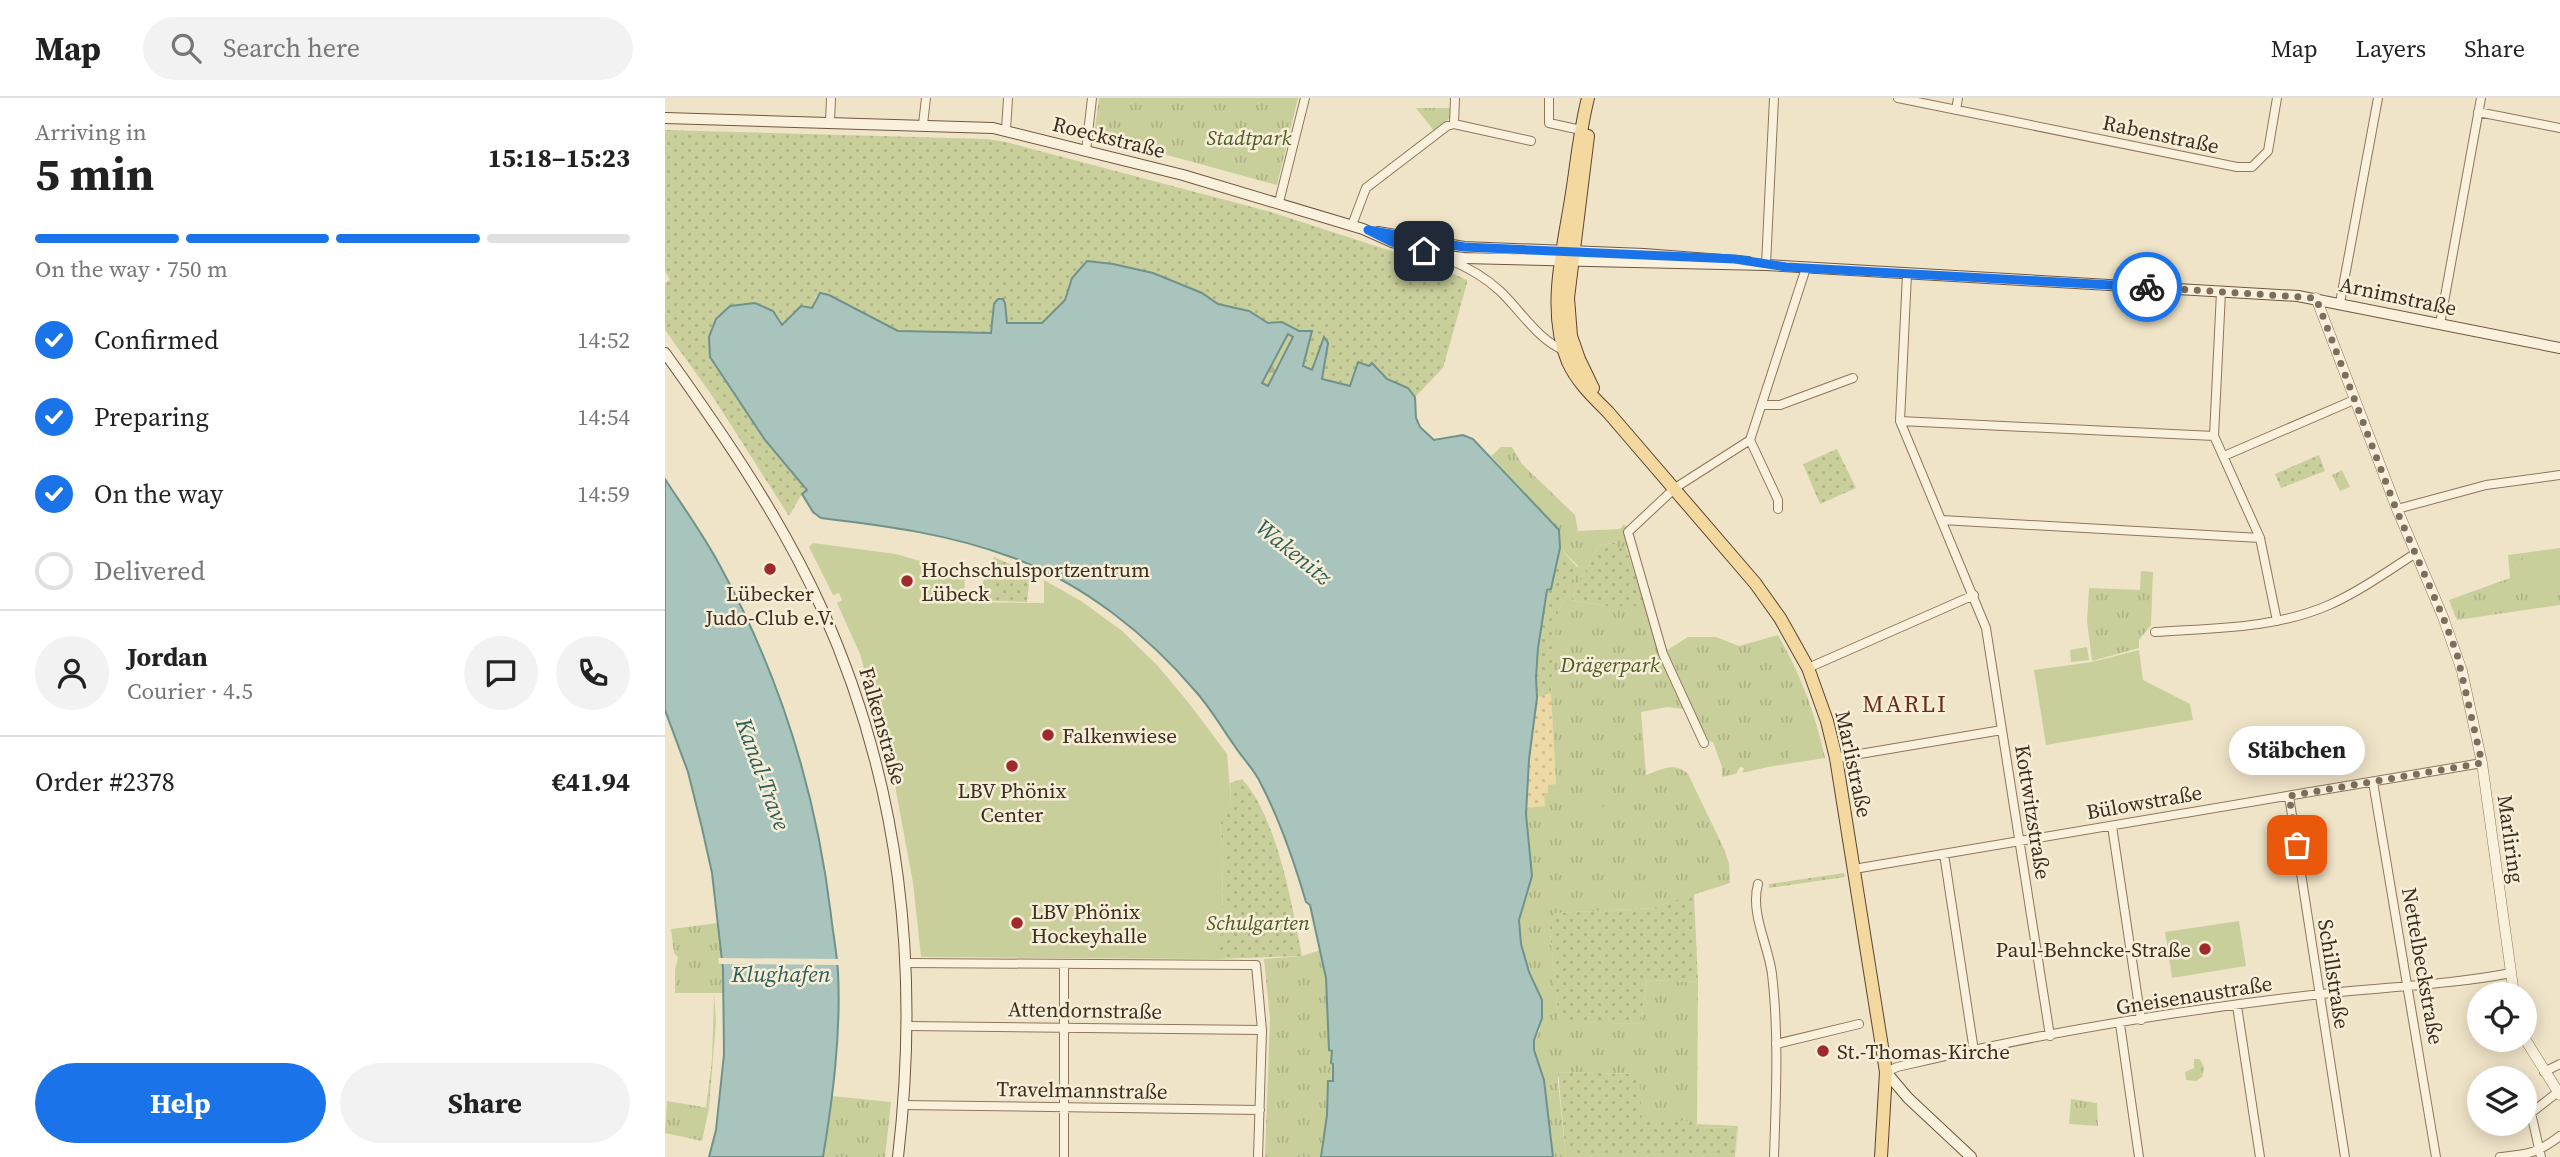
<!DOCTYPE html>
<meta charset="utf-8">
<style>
:root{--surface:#fff;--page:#f2f2f2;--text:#222;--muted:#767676;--line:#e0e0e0;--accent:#1a73e8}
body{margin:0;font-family:"Source Serif 4",serif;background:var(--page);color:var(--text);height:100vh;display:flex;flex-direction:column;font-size:26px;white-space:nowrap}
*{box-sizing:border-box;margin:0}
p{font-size:23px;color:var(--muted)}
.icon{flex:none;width:38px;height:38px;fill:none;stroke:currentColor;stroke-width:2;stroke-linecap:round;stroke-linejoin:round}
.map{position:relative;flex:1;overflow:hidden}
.panel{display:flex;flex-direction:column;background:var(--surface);width:665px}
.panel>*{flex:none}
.controls{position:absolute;left:1802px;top:884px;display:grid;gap:14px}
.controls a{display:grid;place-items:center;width:70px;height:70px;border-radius:50%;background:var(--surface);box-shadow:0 4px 18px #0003;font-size:35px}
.pin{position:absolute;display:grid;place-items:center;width:60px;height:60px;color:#fff;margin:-30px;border-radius:14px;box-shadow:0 4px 10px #0006}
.courier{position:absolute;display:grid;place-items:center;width:70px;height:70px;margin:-35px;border:5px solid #1a73e8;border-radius:50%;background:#fff;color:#222;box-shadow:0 2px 9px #0007}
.bubble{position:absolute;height:49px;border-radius:24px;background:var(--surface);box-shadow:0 4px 18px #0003;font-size:23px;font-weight:700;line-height:49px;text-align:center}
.summary em{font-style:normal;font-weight:700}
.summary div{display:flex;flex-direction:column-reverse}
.summary{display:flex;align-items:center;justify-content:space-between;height:119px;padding:0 35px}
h1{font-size:46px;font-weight:700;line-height:52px}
.bar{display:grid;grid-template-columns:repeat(4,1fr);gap:10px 7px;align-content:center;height:84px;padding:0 35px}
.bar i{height:9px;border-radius:5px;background:var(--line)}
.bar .active{background:var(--accent)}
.bar p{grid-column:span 4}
.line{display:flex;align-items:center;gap:18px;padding:0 35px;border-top:2px solid var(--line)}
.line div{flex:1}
.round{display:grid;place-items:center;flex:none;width:74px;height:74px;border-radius:37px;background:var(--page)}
ol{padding:0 35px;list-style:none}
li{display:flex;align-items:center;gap:21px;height:77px}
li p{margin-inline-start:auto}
li .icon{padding:7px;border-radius:50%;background:var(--accent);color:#fff;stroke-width:4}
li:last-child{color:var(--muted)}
li i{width:38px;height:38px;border:4px solid var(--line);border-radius:50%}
.button{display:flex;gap:14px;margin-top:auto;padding:14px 35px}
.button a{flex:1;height:80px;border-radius:42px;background:var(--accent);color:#fff;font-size:28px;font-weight:700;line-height:80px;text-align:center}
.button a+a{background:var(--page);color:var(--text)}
header{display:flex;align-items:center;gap:42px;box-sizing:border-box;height:98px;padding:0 35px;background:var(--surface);border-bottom:2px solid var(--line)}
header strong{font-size:33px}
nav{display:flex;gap:38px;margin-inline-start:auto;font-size:24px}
.search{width:490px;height:63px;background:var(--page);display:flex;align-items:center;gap:18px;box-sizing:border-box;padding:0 24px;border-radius:38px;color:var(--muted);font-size:26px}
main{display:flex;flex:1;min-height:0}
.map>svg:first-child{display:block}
</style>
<header>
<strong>Map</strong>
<div class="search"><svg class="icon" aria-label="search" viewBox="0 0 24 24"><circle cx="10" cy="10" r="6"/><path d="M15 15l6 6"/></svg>Search here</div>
<nav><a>Map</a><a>Layers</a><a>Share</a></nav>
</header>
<main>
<section class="panel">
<div class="summary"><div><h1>5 min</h1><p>Arriving in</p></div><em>15:18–15:23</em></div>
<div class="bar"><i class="active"></i><i class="active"></i><i class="active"></i><i></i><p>On the way · 750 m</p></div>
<ol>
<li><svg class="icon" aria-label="check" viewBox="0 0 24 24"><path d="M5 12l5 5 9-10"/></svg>Confirmed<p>14:52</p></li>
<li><svg class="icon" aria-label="check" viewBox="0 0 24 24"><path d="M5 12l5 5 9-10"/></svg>Preparing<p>14:54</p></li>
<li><svg class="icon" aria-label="check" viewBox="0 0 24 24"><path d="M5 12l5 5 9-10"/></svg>On the way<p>14:59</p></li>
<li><i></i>Delivered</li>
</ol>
<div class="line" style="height:126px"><a class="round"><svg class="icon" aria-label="person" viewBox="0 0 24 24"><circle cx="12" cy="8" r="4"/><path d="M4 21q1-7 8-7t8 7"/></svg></a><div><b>Jordan</b><p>Courier · 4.5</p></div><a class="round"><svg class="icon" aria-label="chat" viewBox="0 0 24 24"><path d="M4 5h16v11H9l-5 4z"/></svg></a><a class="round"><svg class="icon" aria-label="phone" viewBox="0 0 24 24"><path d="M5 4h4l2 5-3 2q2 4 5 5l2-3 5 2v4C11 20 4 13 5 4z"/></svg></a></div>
<div class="line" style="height:91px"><div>Order #2378</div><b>€41.94</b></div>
<div class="button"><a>Help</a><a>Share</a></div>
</section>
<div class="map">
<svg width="1895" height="1059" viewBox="0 0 1895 1059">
<defs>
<pattern id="grass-dots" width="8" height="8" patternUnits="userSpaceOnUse" patternTransform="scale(1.75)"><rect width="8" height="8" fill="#c9cf9b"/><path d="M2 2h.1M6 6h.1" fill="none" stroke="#aeb285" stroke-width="1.8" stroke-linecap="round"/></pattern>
<pattern id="forest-firs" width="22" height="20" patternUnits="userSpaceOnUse" patternTransform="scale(1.75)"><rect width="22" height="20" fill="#c9cf9b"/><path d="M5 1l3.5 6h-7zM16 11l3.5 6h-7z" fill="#aeb285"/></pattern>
<pattern id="sand-dots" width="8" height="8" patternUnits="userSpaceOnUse" patternTransform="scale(1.75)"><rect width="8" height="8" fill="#ecd9a5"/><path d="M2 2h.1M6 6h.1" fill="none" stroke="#cbbb8e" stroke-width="1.8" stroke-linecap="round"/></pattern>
<pattern id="park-tufts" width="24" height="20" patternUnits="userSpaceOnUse" patternTransform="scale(1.75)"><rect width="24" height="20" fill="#c9cf9b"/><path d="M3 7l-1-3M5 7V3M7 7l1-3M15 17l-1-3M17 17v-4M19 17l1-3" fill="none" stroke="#aeb285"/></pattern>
</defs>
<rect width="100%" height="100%" fill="#f0e4c8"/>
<path fill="url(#grass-dots)" d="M0,32L322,41L341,44L606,114L769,167L802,182V185L778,270L750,299L743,290L722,281L707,265L685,288L657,281L663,245L659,240L647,272L638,268L647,234L634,233L617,224L603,225L584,213L553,206L537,195L488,175L448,166L422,163L407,180L400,202L377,225H341L329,206L326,235L233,233L164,197L151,198L147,210L127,215L117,227L66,208L51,221L44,239L45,259L100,341L143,393L137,396L124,418L48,299L0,232V185L5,182L0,173Z
M1172,351L1191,390L1155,406L1138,366Z
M1654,357L1660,373L1616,390L1610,376Z
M953,444L961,449L980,508H942L906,502L933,448Z
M895,450L913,470L893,515L886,595L872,600C869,564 875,528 882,492L886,491Z
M329,459L365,475L362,504L310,502Z
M577,681C612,719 627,807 637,858L551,861V837L557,836L558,753L555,726L566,703L565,685Z
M1179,775L1180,779L1104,790V786Z
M1029,796L1033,884L982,882L976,926L894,924L884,824L889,815L987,810Z
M49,895L51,924L44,1010L41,1009L47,962Z
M893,974L975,976L1031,1023L1032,1029L1072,1030L1070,1059H901Z"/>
<path fill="url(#forest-firs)" d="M622,235L629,239L603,288L597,285Z"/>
<path fill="url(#sand-dots)" d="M886,595L891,686L883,695L880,696V708L861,710L864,661L872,600Z"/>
<path fill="url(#park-tufts)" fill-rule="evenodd" d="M434,0H633L612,87L429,37Z
M751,10H786L785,20L769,33Z
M836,349H847L857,366L910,417L913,433L955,431L959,426L967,438L1002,552L1023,539H1051L1074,548L1113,537C1136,577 1150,615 1160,660L1103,669L1077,675L1079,670L1075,669L1071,676L1057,679V669L1048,644L1044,643L1026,612L1002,609L976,614L981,677C996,672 1009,663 1023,676L1060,753L1064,766L1065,785L987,810L890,815L884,824L894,923L930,925L938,921L946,925L976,926L982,882L1033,884L1032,1026L1073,1028L1071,1059L1072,1030L1032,1029L1031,1023L977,1021L974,976L893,974V984L901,1059H888L879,982L869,952V942L875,931L864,874L856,846L854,822L867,778L861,710L880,708L879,695H883V687L891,686L886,595L891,529L893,515L913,468L895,450L894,432L826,358ZM952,444V449H962L980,508H942L906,502L933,448Z
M1677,372L1685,389L1675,393L1667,377Z
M1895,450V507L1792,522L1784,502L1845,480L1843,457Z
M1476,473L1488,474L1486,527L1474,542V550L1427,563L1422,523L1424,490L1475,492Z
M53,825L60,895H10V872L13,859L9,855L6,831Z
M656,852L661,880L664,952H667L666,965L668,966V984H663L662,1017L656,1059H600L605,921L599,861L637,858Z
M1529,961H1535L1539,970L1537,979L1531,983L1521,982L1520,974L1529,970Z
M167,998L226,1004L220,1059H158Z
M1406,1001L1432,1005L1433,1028L1404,1026Z
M2,1003L44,1010L37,1043L0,1035Z"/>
<path fill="#c9cf9b" d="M148,445L231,456L300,476L299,504L379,505V482L416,503L456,532L492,567L523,604L562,656L566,703L555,727L558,753L557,837H551V861L256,859L248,785L226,666L195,556L172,505L177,502L174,495L168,497L144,449Z
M1895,456V489L1850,495L1847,463Z
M1422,549L1424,562L1406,564L1405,552Z
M1474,552L1478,582L1525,606L1528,622L1381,647L1369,572L1427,564Z
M1147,631L1153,659L1124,664L1122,645L1131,637Z
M937,701L938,721L913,722L912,702Z
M1574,823L1581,868L1507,880L1500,834Z"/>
<path fill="#a9c4bc" stroke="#6f938a" stroke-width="2" fill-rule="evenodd" d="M422,163L448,166L488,175L537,195L553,206L584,213L603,225L617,224L634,233H647L638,268L647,272L659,239L663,245L657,281L685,288L693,264L704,268L707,265L722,281L743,290L750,299L751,320L755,329L769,342L798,337L808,341L894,432L895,450L886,491L882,492L873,550L871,579L872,600L864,661L861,716L867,778L854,822L856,846L864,874L877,902V920L869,942V952L879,982L888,1059H656L662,1017L663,983H668V966L666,965L667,953L664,952L661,880L645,807L641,804C629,763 616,724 596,686C590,672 577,660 569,647C557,630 546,611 532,595C483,537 418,485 346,459C284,436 222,428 156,420L148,414L137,396L142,392L100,342L45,259L44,239L51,221L65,208L90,205L108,213L117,227L136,208L147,210L155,195L164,197L233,233L326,235L329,206L333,201H338L340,205L342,225H377L400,202L407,180ZM623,236L628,239L603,288L597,285Z
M0,381C18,409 38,436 54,466C114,575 151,693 166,817C168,836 172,855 173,874C176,936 168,999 158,1059H44L51,1032L59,956L58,871L47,775L37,730L23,674L0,612Z"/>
<path fill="#f0e4c8" d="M53,860L175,861L176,867L54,866Z"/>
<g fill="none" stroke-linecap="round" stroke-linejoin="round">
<defs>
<path id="minor" d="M884,0V25L916,32
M1233,0L1572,69H1587L1603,53L1612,0
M1291,12L1293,0
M1813,14L1895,30
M165,24L166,0
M258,26L261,0
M789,26L790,0
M341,32L343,0
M421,53L427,0
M614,104L640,0
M687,127L701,90L782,28L789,26L866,43
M783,161C802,169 820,179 835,193C857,214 872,241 900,253
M1101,167L1109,0
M1242,176L1235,323L1321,530L1385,938
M1556,194L1549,338L1595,440L1612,523
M1675,205L1713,0
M1775,226L1816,0
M1097,307H1115L1188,280
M1235,323L1549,338
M1085,342L1113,402V411
M1559,358L1689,302
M1732,411L1821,387L1895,377
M1277,422L1595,440
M1490,534C1548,530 1609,531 1664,507C1695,493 1723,473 1751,455
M1143,570L1309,497
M1039,645L998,556L963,434L1010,390L1085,342L1141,170
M1171,660L1337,632
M1708,684L1771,1059
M1624,698L1680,1059
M1447,728L1476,922
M1279,756L1309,953
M1189,771L1817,665
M1093,786C1085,815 1103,846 1107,876C1114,936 1111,998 1109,1059
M242,865L591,867L597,932L593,1059
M1572,908L1595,1059
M1455,926L1474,1059
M243,928L597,932
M1111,946L1194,926
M1221,974L1232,969C1371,936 1514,912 1656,896C1718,889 1784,887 1846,875
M1879,974L1895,966
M238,1007L595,1012
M399,1059V866
M1835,1059C1864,1056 1871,1056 1895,1038
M1876,1059L1866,1015L1893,994"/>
<path id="tertiary" d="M1651,200L1732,411L1778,519L1797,573L1817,665L1849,896
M1860,941L1895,997"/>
<path id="secondary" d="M0,20L328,30L518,77L698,131L727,144L773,157L799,160L1101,167L1633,198L1895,250
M713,134L799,149L979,156L1083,164
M0,255C58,336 116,420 157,511C236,687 255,869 233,1059
M1221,974L1243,1000L1306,1059"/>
<path id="primary" d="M923,0C915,31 912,63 907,95C899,149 881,211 903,264C912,284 928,299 943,314L1090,485L1115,520L1143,570L1162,623L1171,660L1218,955L1221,974L1216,1059
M923,38L903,200L906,238L914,261L928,290"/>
</defs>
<use href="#minor" stroke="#8d765c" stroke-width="10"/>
<use href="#tertiary" stroke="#8d765c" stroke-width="11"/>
<use href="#secondary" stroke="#6f573f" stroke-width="12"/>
<use href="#primary" stroke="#5b4430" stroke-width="14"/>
<use href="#minor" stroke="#faf1dc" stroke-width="8"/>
<use href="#tertiary" stroke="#faf1dc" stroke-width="10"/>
<use href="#secondary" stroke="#faf1dc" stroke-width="10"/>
<use href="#primary" stroke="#f3d9a0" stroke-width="12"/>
</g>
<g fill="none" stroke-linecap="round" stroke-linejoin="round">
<path stroke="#7c6e5b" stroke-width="7" stroke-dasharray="0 12.6" d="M1482,189L1651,200L1731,411L1778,519L1792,556L1817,665L1624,698L1632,747"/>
<path stroke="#1a73e8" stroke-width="9" d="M759,153L727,144L703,132L799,149L1070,161L1121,169L1482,189"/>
</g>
<g fill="#9e2a2b" stroke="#f7eed8" stroke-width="2.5">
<circle cx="105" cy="471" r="7"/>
<circle cx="242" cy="483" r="7"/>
<circle cx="383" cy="637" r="7"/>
<circle cx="347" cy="668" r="7"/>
<circle cx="352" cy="825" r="7"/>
<circle cx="1540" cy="851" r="7"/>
<circle cx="1158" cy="953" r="7"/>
</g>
<g text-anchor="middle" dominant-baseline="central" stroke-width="5" stroke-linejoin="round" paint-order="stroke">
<g font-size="21" fill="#3d2e20" stroke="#f7eed8">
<text transform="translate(1496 36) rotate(12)">Rabenstraße</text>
<text transform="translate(444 39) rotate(14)">Roeckstraße</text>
<text transform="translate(1733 198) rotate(12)">Arnimstraße</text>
<text transform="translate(218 628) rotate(74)">Falkenstraße</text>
<text transform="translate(1189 666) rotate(78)">Marlistraße</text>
<text transform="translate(1479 704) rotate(-10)">Bülowstraße</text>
<text transform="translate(1368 714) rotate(81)">Kottwitzstraße</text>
<text transform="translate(1846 741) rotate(82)">Marliring</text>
<text transform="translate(1758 868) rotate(80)">Nettelbeckstraße</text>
<text transform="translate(1669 876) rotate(81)">Schillstraße</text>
<text transform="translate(1529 897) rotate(-9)">Gneisenaustraße</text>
<text transform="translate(420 912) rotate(1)">Attendornstraße</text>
<text transform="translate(417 992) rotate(1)">Travelmannstraße</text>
</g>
<g font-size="21" font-style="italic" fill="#4d5a26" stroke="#f7eed8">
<text x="584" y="39">Stadtpark</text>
<text x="945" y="566">Drägerpark</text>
<text x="593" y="824">Schulgarten</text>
</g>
<g font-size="21" fill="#3d2e20" stroke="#f7eed8" text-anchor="start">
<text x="256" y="471">Hochschulsportzentrum<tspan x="256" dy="24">Lübeck</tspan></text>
<text x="105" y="495" text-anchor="middle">Lübecker<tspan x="105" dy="24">Judo-Club e.V.</tspan></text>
<text x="397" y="637">Falkenwiese</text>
<text x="347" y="692" text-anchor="middle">LBV Phönix<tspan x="347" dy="24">Center</tspan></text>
<text x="366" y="813">LBV Phönix<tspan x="366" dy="24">Hockeyhalle</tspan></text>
<text x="1526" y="851" text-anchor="end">Paul-Behncke-Straße</text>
<text x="1172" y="953">St.-Thomas-Kirche</text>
</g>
<g font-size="23" font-style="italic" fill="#2f5d5a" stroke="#f7eed8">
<text transform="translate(629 454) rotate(39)">Wakenitz</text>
<text transform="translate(98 676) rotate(70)">Kanal-Trave</text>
<text x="116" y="876">Klughafen</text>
</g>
<g font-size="24" letter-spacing="2" fill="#6b2e1e" stroke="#f7eed8">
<text x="1240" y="605">MARLI</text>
</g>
</g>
</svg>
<div class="controls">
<a><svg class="icon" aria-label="locate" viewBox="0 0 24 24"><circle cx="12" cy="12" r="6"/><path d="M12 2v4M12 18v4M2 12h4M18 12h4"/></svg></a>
<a><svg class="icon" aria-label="layers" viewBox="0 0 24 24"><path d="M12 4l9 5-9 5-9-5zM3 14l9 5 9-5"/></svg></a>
</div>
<div class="pin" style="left:1632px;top:747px;background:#ea580c"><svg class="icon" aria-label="bag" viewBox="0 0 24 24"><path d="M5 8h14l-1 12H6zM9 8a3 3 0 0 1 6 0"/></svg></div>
<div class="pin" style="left:759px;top:153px;background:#1f2937"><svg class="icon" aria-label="home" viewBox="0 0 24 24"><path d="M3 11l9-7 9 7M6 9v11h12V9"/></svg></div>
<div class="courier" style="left:1482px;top:189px"><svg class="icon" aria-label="bike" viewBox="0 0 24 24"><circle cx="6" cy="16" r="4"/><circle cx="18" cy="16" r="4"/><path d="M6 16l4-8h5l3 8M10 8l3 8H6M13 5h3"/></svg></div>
<div class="bubble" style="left:1564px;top:628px;width:136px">Stäbchen</div>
</div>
</main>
